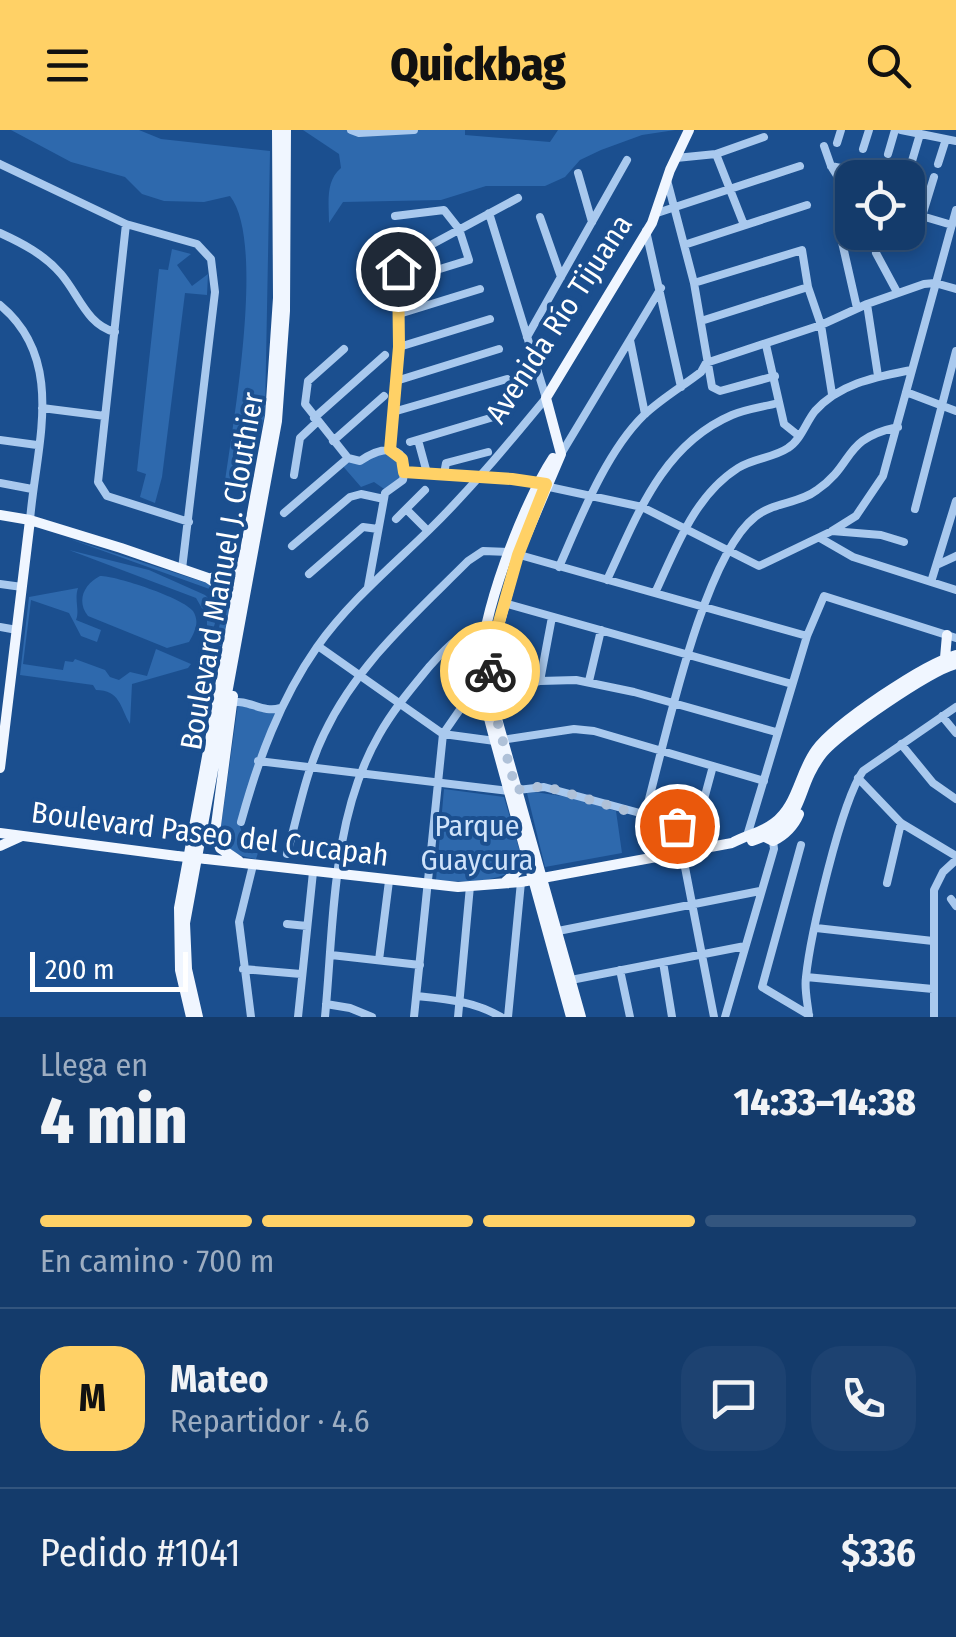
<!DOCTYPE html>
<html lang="es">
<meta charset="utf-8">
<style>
:root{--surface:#143b6b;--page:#1d4271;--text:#f1f3f6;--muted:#9dadc1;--line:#33557e;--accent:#ffd166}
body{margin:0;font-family:"Fira Sans Condensed",sans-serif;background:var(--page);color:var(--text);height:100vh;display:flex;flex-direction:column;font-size:38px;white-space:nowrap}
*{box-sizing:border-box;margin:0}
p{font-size:32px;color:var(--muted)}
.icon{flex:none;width:55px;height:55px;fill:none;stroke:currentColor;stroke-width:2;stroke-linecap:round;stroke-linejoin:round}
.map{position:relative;height:887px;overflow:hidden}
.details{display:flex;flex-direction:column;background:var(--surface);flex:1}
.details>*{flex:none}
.controls{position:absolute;left:835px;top:30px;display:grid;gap:20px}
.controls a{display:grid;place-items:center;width:90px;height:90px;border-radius:20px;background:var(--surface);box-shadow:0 5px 15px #0003,0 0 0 2px var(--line);font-size:50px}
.scale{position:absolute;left:30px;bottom:25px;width:158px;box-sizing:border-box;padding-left:10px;border:5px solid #fff;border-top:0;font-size:28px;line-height:35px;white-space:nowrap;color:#fff;-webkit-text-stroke:8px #1b4f8f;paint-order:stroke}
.pin{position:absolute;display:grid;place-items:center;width:85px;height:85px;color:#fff;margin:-42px;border:5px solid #fff;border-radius:50%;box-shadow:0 2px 10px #0007}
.courier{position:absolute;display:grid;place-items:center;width:100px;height:100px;margin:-50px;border:8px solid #ffd166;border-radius:50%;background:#fff;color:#222;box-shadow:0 2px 12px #0007}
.head em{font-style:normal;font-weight:800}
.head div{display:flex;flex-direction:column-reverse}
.head{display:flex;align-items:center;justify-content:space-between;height:170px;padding:0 40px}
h1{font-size:65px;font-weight:800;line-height:75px}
.bar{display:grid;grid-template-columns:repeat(4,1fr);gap:15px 10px;align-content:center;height:120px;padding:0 40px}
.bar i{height:12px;border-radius:8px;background:var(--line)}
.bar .on{background:var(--accent)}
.bar p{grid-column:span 4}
.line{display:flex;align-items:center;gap:25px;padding:0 40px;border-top:2px solid var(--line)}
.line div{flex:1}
.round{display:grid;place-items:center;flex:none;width:105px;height:105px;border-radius:30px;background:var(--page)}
header{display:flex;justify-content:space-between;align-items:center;height:130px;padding:0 40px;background:var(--accent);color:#111;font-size:45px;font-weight:800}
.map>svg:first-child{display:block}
</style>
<header><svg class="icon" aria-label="menu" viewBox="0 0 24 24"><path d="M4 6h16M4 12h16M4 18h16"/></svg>Quickbag<svg class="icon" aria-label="search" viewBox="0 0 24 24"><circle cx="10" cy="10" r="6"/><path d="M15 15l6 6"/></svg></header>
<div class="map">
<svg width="956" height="887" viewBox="0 0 956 887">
<rect width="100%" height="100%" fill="#1b4f8f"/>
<path fill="#2e69ad" d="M11,0H139L161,9L270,21L265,284L256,318L223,367C231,303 267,113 230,66L204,72L164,71L142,64L125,47L71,32Z
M303,0H465V5L550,12L558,0H675L642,5L601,20L580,30L565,47L545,56H486L441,70L343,72L329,93C329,74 325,51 341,38L339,24Z
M172,119L191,124L177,135L192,156L208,144L207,165L185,163L162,347L155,373L140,367L146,344L137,341L159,139L168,140Z
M383,318L401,328L403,350L387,361L374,352L361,357L341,334Z
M67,408L219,457L230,474L224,506L196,601L200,571L197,553L205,552L225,474L215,461Z
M69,420L149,440L205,465L209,469L207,475L212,477L215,493L210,510L207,509V487L196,468Z
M100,446C117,446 183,468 193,481C200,492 195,502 189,512L167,518L88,486C76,471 84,454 100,446Z
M78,458C74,470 80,480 76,490L101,500L97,512L81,506L69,483L31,470L23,534L63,540L65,531L73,532L75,529L105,540L110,547L119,550L130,542L147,546L156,519L191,534L188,538L132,554L130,594C120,577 120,560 96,560L93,555L20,545L29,467Z
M238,574L267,583L276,582L256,631L240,697L242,702L248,705V723H258L256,729C238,726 225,722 220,703Z
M444,659L504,667L520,722L516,739C492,754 462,752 436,750Z
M535,662L574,668L616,681L622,723L545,737L527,663Z"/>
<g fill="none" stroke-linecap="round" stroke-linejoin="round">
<path stroke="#a9c9ee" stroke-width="8" d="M351,0L359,3L414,0
M901,0L956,11
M837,13L841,0
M824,16L831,36L852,69
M863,19L869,0
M716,24L744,95
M888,24L895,0
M676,28L716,24L764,7
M912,31L920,4
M0,34L126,94L197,114L211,129L215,162L182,439
M938,34L946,9
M831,36L888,48
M578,43L592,92
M667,50L694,153L712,257L720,261L775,246
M908,51L913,53
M908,82L952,95
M657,83L800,36
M395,86L444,80L459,99L469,130L417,146
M922,86L934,47
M540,87L561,147
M126,94L98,352L107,366L189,392
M646,101L681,257
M0,103C22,113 45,125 61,144C79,165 87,195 115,202
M876,107L877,102
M842,112L857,178
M910,113L915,84
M684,115L807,75
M876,123L897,162
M694,153L802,120L808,157L821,195L832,264
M867,174L878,246
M0,175C67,230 36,316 30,390
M399,184L480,159
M701,191L808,157
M527,207L627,30
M630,210L645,284
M766,215L784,294L799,306
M399,217L490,189
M344,219L308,251L305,274L348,328
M396,251L499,219
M906,262L956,281
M42,278L105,286
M393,282L507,249
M314,288L385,225
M0,310L37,315
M418,310L427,343
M333,311L384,266
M410,312L507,283
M389,320L399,217L401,131L518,68
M561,324L661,158
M348,328L360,331C383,315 411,313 403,350L385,363L384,369
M404,341L512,349L642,377L759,436L832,401L856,386L883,346L956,80
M444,344L446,333L488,322
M294,345L300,308L317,292
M0,353L32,359
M406,379L428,401
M915,379L956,221
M284,383L348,328
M396,389L425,360
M832,401L881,405L904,412
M820,408L853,427L956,460
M292,416L350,367L361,364L384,369
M939,434L956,426
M559,437C580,389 606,322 644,285C661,269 683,256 701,242L706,233L821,195L867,174L924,154L935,153L956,159
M309,444L363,397L378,399
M607,450C637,386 662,315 732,285C746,279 763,277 778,273
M931,452L956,371
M0,454L22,457
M368,457L384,369
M655,463C676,418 694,366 738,338C754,328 773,328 788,318C801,310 806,292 815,281C840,253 876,247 911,240
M504,473L792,554
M0,497L17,500
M318,516L443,604L495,611L574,599L594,601L764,651
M540,551L552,487
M589,551L601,500
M232,573C247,568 263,584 280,578
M942,586L956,603
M901,614L933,653L956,669
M258,631L509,661L544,657L673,692L677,696L714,887
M858,648L901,693L956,726
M645,684C664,616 702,428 755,387C773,372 799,374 817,360C856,333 841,309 898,297
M241,692C258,630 280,570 317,517C348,473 390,438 429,400C471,359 508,314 546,268L489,83
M747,706L807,506L824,466L956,508
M801,715L762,857L809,885
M690,721L713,636
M287,724C298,684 306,641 324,604C357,534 414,485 468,431L483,421L509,422L807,506
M887,753L901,693
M951,769L956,776
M287,794L307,796
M816,798L933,811
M553,802L760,761
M331,825L420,835
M379,830L389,751
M663,832L672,887
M243,839L301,844
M620,840L630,887
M806,847L933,859
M571,850L745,816
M417,866C447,869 474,871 501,887
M326,874L350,878L372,887
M251,887L239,792L253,735
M298,887L313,742
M325,887C334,794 331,688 379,605C393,580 411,559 429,537C445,519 465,496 490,498
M414,887L443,604L461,578L472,570L540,551L576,550L634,562L776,602
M458,887L470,756
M508,887L521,752
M725,887L774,719L773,711
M809,887C808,874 804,860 806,847C810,807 841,672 863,641L956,577
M934,887V760L943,742L956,730"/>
<path stroke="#f0f6ff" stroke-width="10" d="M553,328C523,374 479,488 481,542C482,566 489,588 495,611L571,887
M0,385L30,390L121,418L208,448L226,460L235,476
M211,448L229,445L242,431
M945,528L947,505
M233,566L215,703L220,718L239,731
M0,638L30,390
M0,703L177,726
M765,707L773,711C785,705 794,696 799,684
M752,711C809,692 793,661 822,624C837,604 931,540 956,534
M0,716L22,706
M206,729L458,757L521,752L732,713C746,705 761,703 774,693C798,675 799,643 816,620C836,593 924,534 956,525
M504,753L521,738L524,723
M191,887L180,840L179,778L270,286L278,168L277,0
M198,887L187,839L185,793L277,291L285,181L286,0
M581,887L490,564L491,525L518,425L561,324L546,268L652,93L670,40L689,0"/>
<path stroke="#f0f6ff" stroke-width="10" d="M177,726L206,729"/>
</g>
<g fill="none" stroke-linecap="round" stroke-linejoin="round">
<path stroke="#afc1d8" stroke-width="10" stroke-dasharray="0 18" d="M490,541V564L516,660L544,656L677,696"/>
<path stroke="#ffd166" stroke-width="12" d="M398,139L399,217L390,320L402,329L404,342L512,349L546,354L518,425L490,524V541"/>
</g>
<g text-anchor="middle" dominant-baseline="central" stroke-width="8" stroke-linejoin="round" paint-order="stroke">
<g font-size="30" fill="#fff" stroke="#1b4f8f">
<text transform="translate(559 189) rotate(-57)">Avenida Río Tijuana</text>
<text transform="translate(222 441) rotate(-80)">Boulevard Manuel J. Clouthier</text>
<text transform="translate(210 704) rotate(7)">Boulevard Paseo del Cucapah</text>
</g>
<g font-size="30" fill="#cfe3fa" stroke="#1b4f8f">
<text x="477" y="696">Parque<tspan x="477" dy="34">Guaycura</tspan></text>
</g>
</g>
</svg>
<div class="controls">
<a><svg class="icon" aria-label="locate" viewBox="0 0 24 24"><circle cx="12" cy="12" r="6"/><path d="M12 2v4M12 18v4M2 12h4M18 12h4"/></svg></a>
</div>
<div class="scale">200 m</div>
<div class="pin" style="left:677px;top:696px;background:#ea580c"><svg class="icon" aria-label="bag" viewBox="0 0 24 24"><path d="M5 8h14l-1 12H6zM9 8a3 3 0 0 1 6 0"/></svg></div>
<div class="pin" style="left:398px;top:139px;background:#1f2937"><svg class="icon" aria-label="home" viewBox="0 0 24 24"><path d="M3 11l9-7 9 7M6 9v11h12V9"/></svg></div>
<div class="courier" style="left:490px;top:541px"><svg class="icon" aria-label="bike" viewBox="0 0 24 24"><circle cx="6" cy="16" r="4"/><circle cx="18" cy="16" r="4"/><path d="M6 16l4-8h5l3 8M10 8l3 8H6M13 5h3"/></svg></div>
</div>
<section class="details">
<div class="head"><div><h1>4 min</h1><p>Llega en</p></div><em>14:33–14:38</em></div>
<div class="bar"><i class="on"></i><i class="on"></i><i class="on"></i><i></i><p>En camino · 700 m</p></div>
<div class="line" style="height:180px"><b class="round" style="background:var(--accent);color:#111">M</b><div><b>Mateo</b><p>Repartidor · 4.6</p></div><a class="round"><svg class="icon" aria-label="chat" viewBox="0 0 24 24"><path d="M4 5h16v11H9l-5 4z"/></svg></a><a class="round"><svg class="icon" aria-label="phone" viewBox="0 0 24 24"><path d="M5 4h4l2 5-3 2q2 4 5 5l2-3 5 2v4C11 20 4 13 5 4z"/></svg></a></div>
<div class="line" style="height:130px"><div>Pedido #1041</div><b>$336</b></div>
</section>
